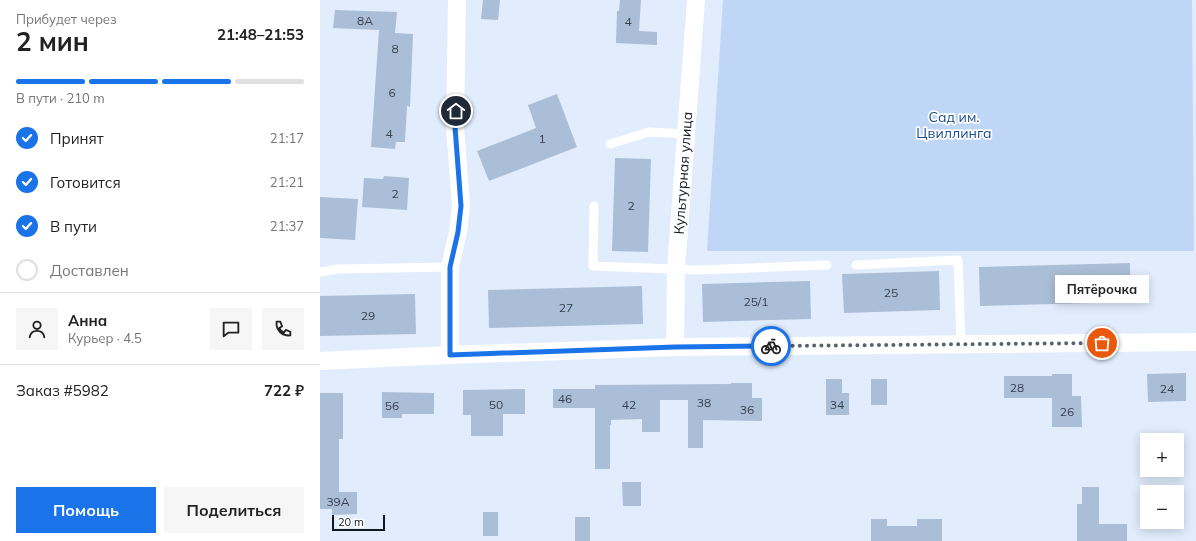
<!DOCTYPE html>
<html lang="ru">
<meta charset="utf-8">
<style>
:root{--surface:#fff;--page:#f6f6f6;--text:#222;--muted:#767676;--line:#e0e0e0;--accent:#1a73e8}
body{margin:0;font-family:Mulish,sans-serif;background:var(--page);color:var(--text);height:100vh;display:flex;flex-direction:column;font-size:15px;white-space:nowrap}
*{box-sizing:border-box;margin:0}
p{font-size:13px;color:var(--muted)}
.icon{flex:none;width:22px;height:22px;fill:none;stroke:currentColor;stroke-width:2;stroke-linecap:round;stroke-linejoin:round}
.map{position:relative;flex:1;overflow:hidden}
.panel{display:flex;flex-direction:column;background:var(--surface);width:320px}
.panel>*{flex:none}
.tools{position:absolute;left:820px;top:433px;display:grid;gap:8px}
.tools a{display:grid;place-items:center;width:44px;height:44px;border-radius:0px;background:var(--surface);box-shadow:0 2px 10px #0003;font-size:20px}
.scale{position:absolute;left:12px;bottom:10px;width:53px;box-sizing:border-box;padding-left:4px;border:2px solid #101720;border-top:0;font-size:11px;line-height:14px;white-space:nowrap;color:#101720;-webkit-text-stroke:3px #fff;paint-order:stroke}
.pin{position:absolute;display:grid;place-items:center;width:34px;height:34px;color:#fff;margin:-17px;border:2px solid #fff;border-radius:50%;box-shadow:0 1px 4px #0007}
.courier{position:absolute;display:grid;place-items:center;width:40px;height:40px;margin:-20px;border:3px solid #1a73e8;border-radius:50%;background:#fff;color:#222;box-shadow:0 1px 5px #0007}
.bubble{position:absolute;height:28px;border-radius:0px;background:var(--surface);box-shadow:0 2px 10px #0003;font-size:13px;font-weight:700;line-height:28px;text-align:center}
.overview em{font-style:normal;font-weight:700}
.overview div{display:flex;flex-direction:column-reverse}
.overview{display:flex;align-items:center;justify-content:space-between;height:68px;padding:0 16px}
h1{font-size:26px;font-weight:700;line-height:30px}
.bar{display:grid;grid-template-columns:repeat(4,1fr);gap:6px 4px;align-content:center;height:48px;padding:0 16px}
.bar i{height:5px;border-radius:3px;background:var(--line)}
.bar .selected{background:var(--accent)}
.bar p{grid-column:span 4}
.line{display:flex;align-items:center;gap:10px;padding:0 16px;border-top:1px solid var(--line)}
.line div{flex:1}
.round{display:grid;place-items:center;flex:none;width:42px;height:42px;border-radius:0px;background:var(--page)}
ol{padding:0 16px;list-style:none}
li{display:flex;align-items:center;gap:12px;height:44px}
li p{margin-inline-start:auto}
li .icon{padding:4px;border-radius:50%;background:var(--accent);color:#fff;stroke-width:4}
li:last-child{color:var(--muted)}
li i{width:22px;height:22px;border:2px solid var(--line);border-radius:50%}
.action{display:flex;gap:8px;margin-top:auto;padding:8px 16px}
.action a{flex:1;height:46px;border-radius:0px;background:var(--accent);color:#fff;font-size:16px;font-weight:700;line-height:46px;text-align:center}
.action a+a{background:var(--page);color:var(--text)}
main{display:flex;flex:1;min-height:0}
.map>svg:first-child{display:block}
</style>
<main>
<section class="panel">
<div class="overview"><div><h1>2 мин</h1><p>Прибудет через</p></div><em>21:48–21:53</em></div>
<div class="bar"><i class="selected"></i><i class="selected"></i><i class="selected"></i><i></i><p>В пути · 210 m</p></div>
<ol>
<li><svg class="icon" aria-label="check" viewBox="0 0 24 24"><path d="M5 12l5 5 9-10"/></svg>Принят<p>21:17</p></li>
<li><svg class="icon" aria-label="check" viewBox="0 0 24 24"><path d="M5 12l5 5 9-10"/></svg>Готовится<p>21:21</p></li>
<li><svg class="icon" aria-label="check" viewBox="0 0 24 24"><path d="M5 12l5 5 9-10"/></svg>В пути<p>21:37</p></li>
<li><i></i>Доставлен</li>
</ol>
<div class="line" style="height:72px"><a class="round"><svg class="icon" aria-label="person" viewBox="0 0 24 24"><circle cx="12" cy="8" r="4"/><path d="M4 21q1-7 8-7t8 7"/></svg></a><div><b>Анна</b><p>Курьер · 4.5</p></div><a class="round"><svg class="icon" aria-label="chat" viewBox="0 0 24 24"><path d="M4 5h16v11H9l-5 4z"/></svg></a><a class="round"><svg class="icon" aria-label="phone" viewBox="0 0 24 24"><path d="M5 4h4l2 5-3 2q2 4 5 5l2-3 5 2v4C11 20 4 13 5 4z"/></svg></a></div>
<div class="line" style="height:52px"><div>Заказ #5982</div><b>722 ₽</b></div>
<div class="action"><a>Помощь</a><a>Поделиться</a></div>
</section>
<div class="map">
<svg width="876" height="541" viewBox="0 0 876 541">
<rect width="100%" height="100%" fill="#e1edfd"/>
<path fill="#bfd6f6" d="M403,0H872L874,251H387Z"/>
<path fill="#abbed7" d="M163,0H180L178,20L161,19Z
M300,0H321L319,31L337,32V45L296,43L297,11H299Z
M15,10L77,12L75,33L93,34L90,107L87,106L85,142H76L75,149L51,147L59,30L13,28Z
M237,94L257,147L169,181L157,151L216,128L208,105Z
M295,158L331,159L328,252L292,251Z
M64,176L89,178L87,210L42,207L44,178L63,179Z
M0,197L38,199L35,240L0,238Z
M810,263V302L660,306L659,267Z
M619,271L620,310L524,313L522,274Z
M490,281L491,319L383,322L382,284Z
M322,286L323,324L169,328L168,290Z
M95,294L96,334L0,336V296Z
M866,373V401L828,402L827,374Z
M732,374H752V396H761L762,427H732V398H684V376H732Z
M506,379H522V393H529V415H506Z
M551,379H567V405H551Z
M411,383H432V398H442V421L383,420V448H368V400H340V432H322V419L291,420V425H290V469H275V408H233V389H275V385L411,384Z
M205,389V414H183V436H151V415H143V390Z
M62,392L114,393V414H82V418H62Z
M0,393H23V439H19V492H37V514L12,515V509H0Z
M302,482H321V506H303Z
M762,487H779V524H807V541H757V504H762Z
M163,512H178V536H163Z
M255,517H270V541H255Z
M551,519H567V526H597V519H622V541H551Z"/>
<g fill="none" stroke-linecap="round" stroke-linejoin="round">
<path stroke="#fff" stroke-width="9" d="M290,144L329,132L366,134
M274,206L273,266L379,270L507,265
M536,265L638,260L641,344
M0,272L18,269L130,267"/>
<path stroke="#fff" stroke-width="18" d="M355,347L356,269L376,0
M130,355V267L138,232L141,206L135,127L137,0
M0,361L130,355L355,347L876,342"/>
</g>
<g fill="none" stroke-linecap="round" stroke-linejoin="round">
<path stroke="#59626d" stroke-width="4" stroke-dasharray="0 7.2" d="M451,346L782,343"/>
<path stroke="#1a73e8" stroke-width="5" d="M136,111L135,127L141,206L138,232L130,267V355L355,347L451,346"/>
</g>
<g text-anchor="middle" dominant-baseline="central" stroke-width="3.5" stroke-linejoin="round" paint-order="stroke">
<g font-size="12" fill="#37414e">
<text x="45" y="20">8А</text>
<text x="308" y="21">4</text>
<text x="75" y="48">8</text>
<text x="72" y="92">6</text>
<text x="69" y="133">4</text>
<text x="222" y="138">1</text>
<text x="75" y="193">2</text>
<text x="311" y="205">2</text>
<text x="571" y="292">25</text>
<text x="436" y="301">25/1</text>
<text x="246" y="307">27</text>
<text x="48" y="315">29</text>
<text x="697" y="387">28</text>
<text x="847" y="388">24</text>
<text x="245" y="398">46</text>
<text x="384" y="402">38</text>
<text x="176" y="404">50</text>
<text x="309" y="404">42</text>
<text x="517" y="404">34</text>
<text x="72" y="405">56</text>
<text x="427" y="409">36</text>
<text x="747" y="411">26</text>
<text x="18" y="501">39А</text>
</g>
<g font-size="14" fill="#194c8d" stroke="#fff">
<text x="634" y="117">Сад им.<tspan x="634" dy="16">Цвиллинга</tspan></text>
</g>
<g font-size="14" fill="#101720" stroke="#fff">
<text transform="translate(363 173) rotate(-86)">Культурная улица</text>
</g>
</g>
</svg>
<div class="tools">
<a>+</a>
<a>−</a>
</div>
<div class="scale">20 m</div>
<div class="pin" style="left:782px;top:343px;background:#ea580c"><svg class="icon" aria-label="bag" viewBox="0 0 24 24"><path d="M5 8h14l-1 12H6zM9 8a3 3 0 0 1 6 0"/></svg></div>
<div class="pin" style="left:136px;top:111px;background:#1f2937"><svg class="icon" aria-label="home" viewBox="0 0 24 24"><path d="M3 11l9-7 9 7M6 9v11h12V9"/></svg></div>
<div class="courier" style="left:451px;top:346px"><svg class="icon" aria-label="bike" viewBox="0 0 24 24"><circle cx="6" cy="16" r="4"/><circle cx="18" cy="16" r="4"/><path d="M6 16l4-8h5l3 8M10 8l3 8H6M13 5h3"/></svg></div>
<div class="bubble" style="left:735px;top:275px;width:94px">Пятёрочка</div>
</div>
</main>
